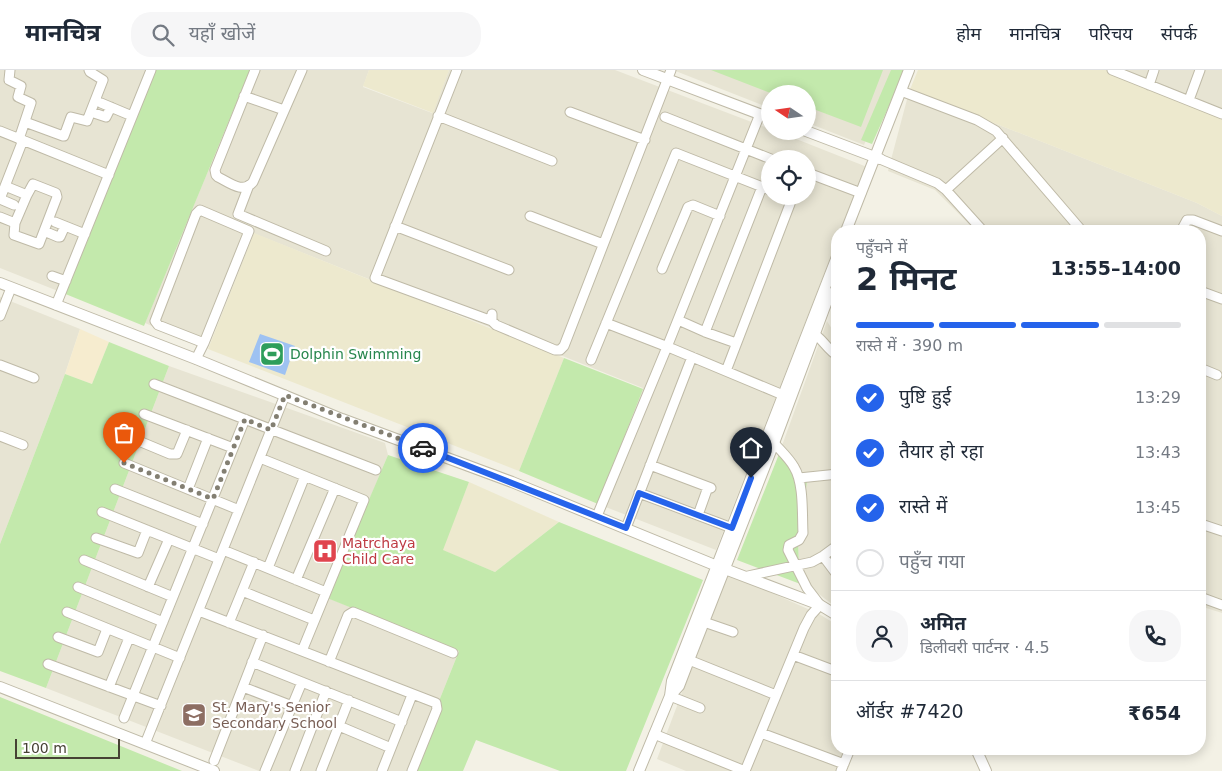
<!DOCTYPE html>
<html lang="hi">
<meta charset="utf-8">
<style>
:root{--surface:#fff;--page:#f6f6f7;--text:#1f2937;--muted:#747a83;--line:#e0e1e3;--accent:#2563eb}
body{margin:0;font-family:"DejaVu Sans","Noto Sans Devanagari",sans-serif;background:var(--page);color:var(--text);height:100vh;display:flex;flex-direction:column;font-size:19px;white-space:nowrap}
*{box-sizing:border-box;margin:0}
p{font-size:16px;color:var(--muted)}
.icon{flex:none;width:28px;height:28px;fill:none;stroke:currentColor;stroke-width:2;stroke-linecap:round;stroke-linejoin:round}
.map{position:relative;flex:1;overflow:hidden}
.sheet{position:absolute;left:831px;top:155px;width:375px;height:530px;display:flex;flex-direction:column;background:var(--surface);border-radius:20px;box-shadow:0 2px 12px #0003}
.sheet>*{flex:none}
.needle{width:32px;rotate:283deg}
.fabs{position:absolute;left:761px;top:15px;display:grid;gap:10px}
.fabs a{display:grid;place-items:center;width:55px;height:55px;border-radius:50%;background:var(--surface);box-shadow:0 2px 12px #0003;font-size:25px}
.scale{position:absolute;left:15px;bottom:12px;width:105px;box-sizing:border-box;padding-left:5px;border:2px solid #464234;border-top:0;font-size:14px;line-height:18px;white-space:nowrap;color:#464234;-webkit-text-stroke:4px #fff;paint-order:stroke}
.pin{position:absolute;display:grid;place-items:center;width:42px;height:42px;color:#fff;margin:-51px -21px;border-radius:50% 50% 50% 0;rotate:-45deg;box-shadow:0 0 5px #0007}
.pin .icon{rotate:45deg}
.courier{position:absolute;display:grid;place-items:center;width:50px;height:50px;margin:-25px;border:4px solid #2563eb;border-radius:50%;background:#fff;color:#222;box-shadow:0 1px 6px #0007}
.summary em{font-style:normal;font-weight:700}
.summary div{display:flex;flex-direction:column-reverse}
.summary{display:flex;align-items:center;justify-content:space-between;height:85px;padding:0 25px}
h1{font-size:32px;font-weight:700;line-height:38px}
.bar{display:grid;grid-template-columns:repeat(4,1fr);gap:8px 5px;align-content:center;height:60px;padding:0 25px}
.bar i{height:6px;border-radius:4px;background:var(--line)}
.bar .current{background:var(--accent)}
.bar p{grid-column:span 4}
.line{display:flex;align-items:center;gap:12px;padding:0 25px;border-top:1px solid var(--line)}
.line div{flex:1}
.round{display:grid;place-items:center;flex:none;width:52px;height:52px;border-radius:20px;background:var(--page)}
ol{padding:0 25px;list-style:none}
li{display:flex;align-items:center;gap:15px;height:55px}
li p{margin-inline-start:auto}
li .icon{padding:5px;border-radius:50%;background:var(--accent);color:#fff;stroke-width:4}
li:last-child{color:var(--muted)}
li i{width:28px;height:28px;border:2px solid var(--line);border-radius:50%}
header{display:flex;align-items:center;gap:30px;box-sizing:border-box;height:70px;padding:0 25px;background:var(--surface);border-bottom:1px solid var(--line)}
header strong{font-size:24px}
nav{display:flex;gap:28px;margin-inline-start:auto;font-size:18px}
.search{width:350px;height:45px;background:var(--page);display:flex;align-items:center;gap:12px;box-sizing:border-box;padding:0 18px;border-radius:20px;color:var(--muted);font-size:19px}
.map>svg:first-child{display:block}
</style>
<header>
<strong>मानचित्र</strong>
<div class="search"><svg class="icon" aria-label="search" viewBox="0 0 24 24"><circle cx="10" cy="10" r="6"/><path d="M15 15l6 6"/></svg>यहाँ खोजें</div>
<nav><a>होम</a><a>मानचित्र</a><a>परिचय</a><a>संपर्क</a></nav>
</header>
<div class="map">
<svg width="1222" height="701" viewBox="0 0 1222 701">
<rect width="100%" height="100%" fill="#f3f1e5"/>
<path fill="#e7e4d3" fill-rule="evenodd" d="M0,0H155L63,223L0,198Z
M250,0H369L363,17L432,43L449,0H615L770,59V61H776L867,97L841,161H838L837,171L716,480L598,434L643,318L253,163L207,279L145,253ZM770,89H808V126H770Z
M673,0H896L864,75L808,53V24H770V38Z
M1117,0H1222V41Z
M909,22L984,49L1197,133L1222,146V543L1200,536V161H968L972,157L935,120L888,101Z
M0,227L80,259L65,304L0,474Z
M827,251L838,269L837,538L811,518L799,495L798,471L779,384Z
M169,296L385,373L388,385L328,528L459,581L411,701H259L46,618Z
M727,503L819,544L837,555L838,679H852L843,701H686L657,689Z"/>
<path fill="#f6eccf" d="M80,259L109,272L92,314L65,304Z"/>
<path fill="#ede9ce" d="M369,0H449L433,43L363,16Z
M918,0H1117L1222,41V146L1197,133L984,49L909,22Z
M254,163L564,288L519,401L208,279Z
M469,412L559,452L495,502L442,480Z"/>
<path fill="#c3e9ac" d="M155,0H250L144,256L63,223Z
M711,0H883L861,57L808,37V24H773Z
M891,0H905L872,74L861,70Z
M109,272L169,296L46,618L0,601V474L65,304L92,314Z
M564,288L643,319L598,434L519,401Z
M779,384L807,412L798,471L799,495L811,518L737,490Z
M388,385L469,412L443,480L495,502L559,452L703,510L626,701H560L476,670L463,701H411L459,581L327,528Z
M0,627L182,701H0Z"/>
<path fill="#9ec2f2" d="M260,264L295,276L285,305L249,292Z"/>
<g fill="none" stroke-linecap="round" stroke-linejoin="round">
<defs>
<path id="minor" d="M10,0L9,10L21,16L18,27L31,33L19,69
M255,0L215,100L216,105L218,107C230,113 243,124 253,112L302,0
M457,0L375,208L492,251
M1112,0L1222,44
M1149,15L1154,0
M901,21L977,50L996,61L1082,161
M244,26L284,40
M1189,30L1200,0
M101,33L132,46
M91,42L106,47L111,37
M570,42L645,70
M438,46L552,91
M665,47L771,89
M25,52L63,66H64L71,47L87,51L103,10L90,2L89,0
M0,61L109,105
M880,89L937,113L946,120L983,161
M808,103L861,123
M249,115L238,144L326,181
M946,120L1003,68
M0,129L23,70
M0,129L14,135
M530,146L603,174
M0,147L15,153L14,165L39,174L57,127L56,123L33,114L27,125L5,116
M55,152L85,164
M15,153L27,125
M395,156L509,200
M44,161L58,167H60L65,156
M1181,161L1187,150H1193L1222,161
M662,199L688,137L693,135L720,146
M52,206L66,211
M1200,221L1222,229
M56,235L151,0
M492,244V251L496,255L555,280H560L564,276L671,0
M0,246L11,218
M678,250L705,262L736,273
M606,253L673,279L783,325
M705,262L762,117
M811,262C822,267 827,280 838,286
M196,289L204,273L249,161L200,140L196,144L155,251L158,255L204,273
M591,290L676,83L770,120
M0,295L34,308
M1200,298L1217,305
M726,301L790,134V130L785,126
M154,314L376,400
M144,344L233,378
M0,366L23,375
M134,369L170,384H177L187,360
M260,388L364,430L302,581
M124,393L239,440
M650,395L711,418
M799,408L838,404
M115,419L203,454
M188,419L208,368
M639,423L732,458
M838,428V441
M102,442L219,489
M698,445L708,417
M597,446L667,277L760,44
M1201,454L1222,461
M626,458L692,287
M96,468L138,483L147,460
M223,480L326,522
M823,486L838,506
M84,490L173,527
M268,498L305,406
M748,506L812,492L823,486L838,475
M296,510L335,418
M78,517L163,552
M148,517L169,469
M242,521L314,550
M1200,527L1222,535
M199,541L436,633L437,639L412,701
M67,542L180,588
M704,552L733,562
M229,553L254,492
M58,567L98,582L107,559
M793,585L838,602
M689,590L776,625
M252,592L402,652
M329,592L348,545L353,542L453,583
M48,594L161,636
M109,617L129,568
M243,617L292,636
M670,626L700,638
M124,648L245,349
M339,656L391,678
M761,663L844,694
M654,664L745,701L804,558L811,545L820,535L807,518L788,480L789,475L799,470L803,463C802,444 804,413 794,397C789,388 781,381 774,373
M145,674L285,325
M214,691L263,565
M265,701L302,612
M295,701L326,621
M321,701L349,630
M382,701L412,625
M841,701L850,679"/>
<path id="tertiary" d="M643,0L770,48
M806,61L880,89
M846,161L909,0
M0,213L196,289L342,349L512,412L717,496L820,535L838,546
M0,617L214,701
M670,626L679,616L689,590L774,373L830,223
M976,679L986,701
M639,701L670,626L672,611L838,184"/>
</defs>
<use href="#minor" stroke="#bfbaa7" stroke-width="11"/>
<use href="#tertiary" stroke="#bfbaa7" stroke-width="12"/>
<use href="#minor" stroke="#fff" stroke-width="9"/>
<use href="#tertiary" stroke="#fff" stroke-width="10"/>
</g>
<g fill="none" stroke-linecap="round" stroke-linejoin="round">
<path stroke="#837f72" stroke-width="5" stroke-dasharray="0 9" d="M124,393L213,429L245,349L271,360L285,325L423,378"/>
<path stroke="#2563eb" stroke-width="6" d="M423,378L626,458L639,423L732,458L751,408"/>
</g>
<defs>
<symbol id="stadium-square" viewBox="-11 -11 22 22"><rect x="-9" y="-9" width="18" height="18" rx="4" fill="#2e9e5b" stroke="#fff"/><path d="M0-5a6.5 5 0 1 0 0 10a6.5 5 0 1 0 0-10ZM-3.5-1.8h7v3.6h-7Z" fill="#fff"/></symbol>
<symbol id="hospital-square" viewBox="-11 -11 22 22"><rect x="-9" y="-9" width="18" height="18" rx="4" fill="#e0444e" stroke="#fff"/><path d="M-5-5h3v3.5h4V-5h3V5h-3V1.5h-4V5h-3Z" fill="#fff"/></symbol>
<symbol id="school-square" viewBox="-11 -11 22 22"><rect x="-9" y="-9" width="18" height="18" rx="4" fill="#8d6e63" stroke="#fff"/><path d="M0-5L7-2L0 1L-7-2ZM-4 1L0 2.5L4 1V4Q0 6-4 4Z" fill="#fff"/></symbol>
</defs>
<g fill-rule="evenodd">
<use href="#stadium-square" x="258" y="270" width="28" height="28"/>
<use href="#hospital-square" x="311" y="467" width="28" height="28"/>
<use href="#school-square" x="180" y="631" width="28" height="28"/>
</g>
<g text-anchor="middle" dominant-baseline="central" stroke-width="4.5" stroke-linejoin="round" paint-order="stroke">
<g font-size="14" fill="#27864d" stroke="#fff" text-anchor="start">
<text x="290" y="284">Dolphin Swimming</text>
</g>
<g font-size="14" fill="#be3a42" stroke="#fff" text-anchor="start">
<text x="342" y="473">Matrchaya<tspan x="342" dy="16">Child Care</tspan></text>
</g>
<g font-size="14" fill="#785e54" stroke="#fff" text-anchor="start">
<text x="212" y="637">St. Mary's Senior<tspan x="212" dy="16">Secondary School</tspan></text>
</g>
</g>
</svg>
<div class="fabs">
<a><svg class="needle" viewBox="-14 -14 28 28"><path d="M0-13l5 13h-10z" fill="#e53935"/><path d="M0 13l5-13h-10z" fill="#747a83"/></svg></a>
<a><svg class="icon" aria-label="locate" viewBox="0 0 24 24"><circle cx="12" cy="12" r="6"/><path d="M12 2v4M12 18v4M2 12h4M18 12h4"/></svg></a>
</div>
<div class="scale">100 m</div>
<div class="pin" style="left:124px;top:393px;background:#ea580c"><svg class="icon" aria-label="bag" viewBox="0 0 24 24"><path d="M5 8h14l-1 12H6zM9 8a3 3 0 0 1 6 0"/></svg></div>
<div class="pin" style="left:751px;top:408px;background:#1f2937"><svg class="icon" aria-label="home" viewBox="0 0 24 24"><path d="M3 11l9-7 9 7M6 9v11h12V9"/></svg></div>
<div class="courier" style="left:423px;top:378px"><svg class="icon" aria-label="car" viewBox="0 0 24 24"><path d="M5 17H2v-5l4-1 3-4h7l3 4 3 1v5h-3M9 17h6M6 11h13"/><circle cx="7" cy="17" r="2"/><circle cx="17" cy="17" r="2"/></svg></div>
<section class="sheet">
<div class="summary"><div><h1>2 मिनट</h1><p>पहुँचने में</p></div><em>13:55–14:00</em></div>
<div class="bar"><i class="current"></i><i class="current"></i><i class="current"></i><i></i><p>रास्ते में · 390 m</p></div>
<ol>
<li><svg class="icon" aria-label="check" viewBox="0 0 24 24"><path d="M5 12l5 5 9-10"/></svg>पुष्टि हुई<p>13:29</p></li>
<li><svg class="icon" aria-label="check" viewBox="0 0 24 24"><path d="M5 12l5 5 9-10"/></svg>तैयार हो रहा<p>13:43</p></li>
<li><svg class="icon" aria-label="check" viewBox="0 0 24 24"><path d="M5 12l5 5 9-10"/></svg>रास्ते में<p>13:45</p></li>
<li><i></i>पहुँच गया</li>
</ol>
<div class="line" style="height:90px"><a class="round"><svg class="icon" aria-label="person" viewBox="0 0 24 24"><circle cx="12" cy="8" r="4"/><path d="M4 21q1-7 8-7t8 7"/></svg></a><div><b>अमित</b><p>डिलीवरी पार्टनर · 4.5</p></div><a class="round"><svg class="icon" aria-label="phone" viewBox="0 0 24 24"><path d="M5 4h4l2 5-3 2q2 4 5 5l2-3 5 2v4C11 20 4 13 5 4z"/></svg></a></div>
<div class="line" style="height:65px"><div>ऑर्डर #7420</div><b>₹654</b></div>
</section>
</div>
